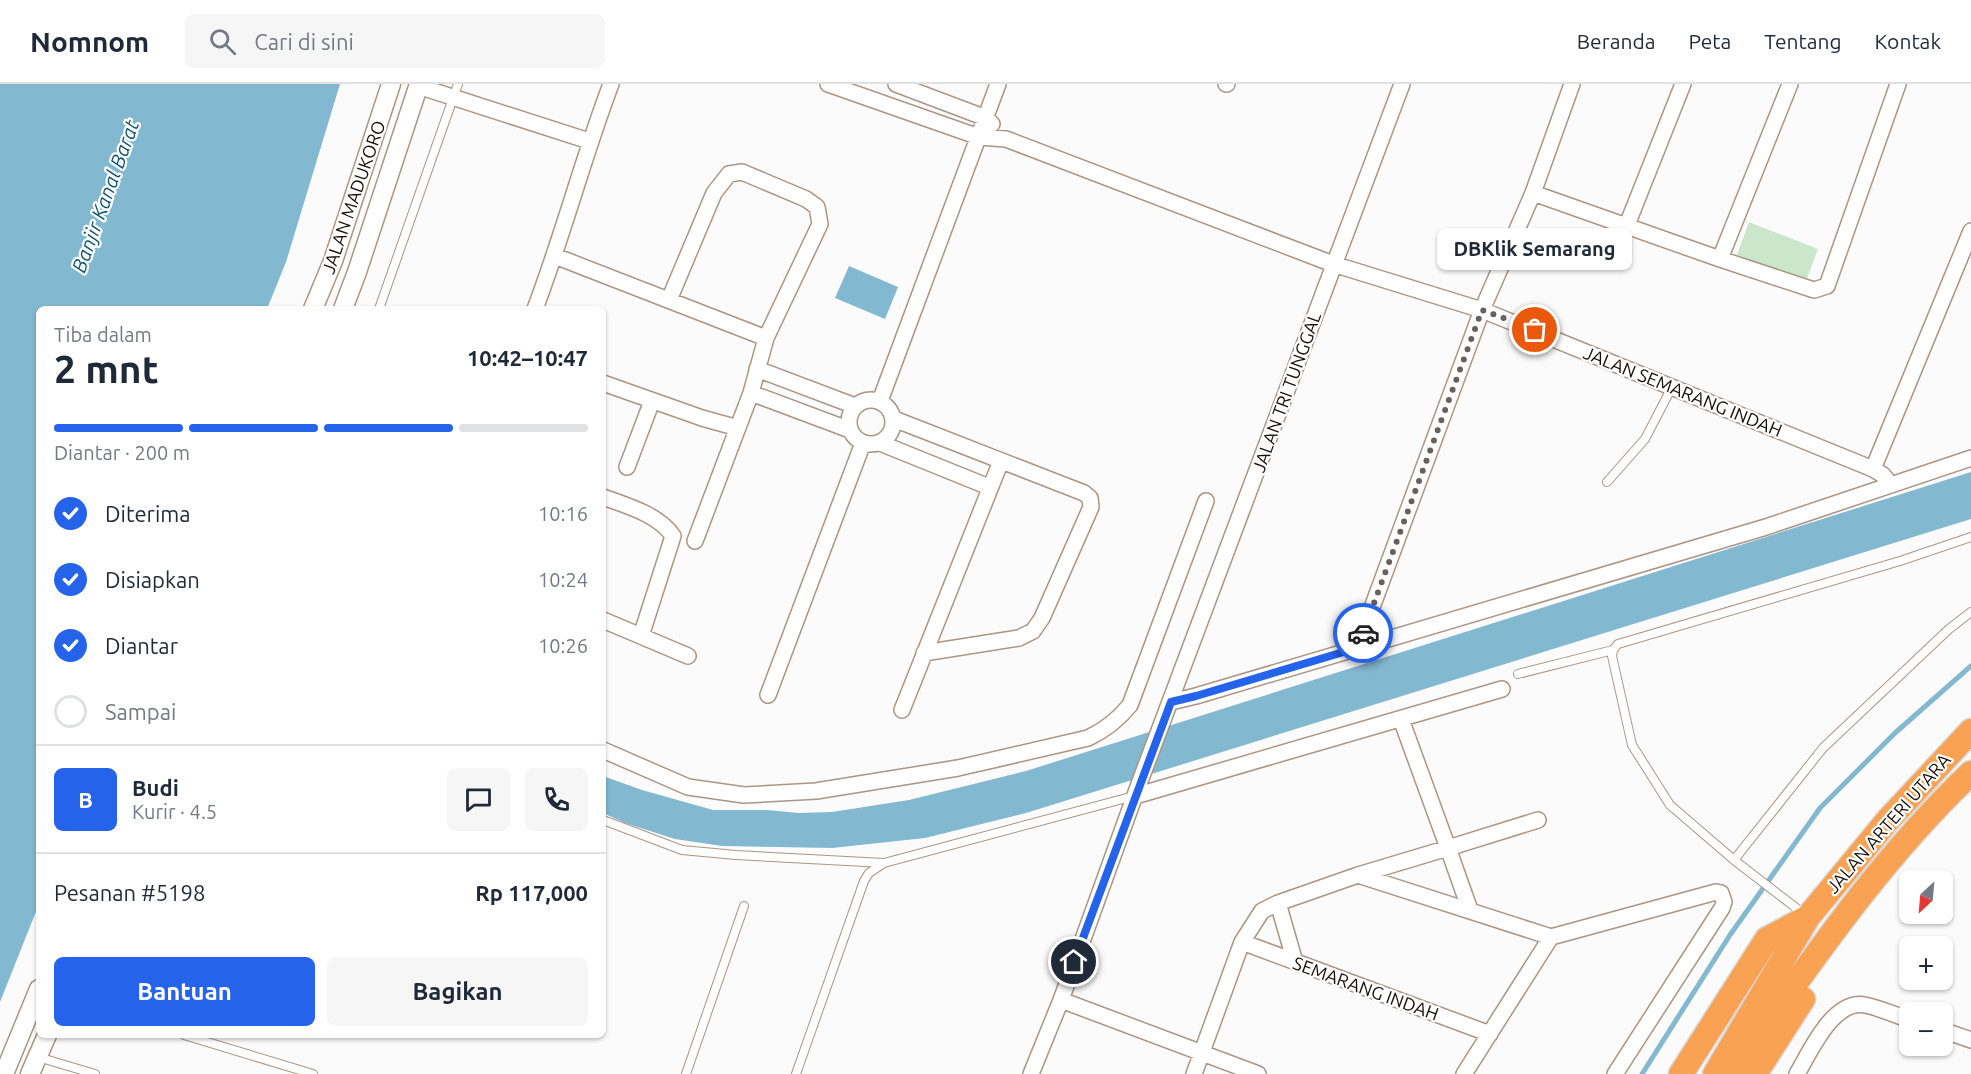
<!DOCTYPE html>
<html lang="id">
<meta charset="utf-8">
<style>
:root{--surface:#fff;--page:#f6f6f7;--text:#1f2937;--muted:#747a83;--line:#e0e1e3;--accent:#2563eb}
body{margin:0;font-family:Ubuntu,sans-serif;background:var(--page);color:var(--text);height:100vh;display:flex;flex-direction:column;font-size:22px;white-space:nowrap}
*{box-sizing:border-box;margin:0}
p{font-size:20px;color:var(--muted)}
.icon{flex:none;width:33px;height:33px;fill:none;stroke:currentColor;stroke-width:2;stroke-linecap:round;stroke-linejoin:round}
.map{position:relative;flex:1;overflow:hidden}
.sheet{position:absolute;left:36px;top:222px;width:570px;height:732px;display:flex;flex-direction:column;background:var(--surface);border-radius:9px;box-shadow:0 2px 4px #0004}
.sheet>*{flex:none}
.needle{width:39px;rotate:206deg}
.controls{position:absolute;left:1899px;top:786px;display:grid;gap:12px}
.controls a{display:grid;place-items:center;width:54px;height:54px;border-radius:9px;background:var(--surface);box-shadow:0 2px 4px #0004;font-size:30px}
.pin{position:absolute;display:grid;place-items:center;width:51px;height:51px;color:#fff;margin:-26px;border:3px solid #fff;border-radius:50%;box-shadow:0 2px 6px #0007}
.courier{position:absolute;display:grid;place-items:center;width:60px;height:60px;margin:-30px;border:4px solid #2563eb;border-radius:50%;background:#fff;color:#222;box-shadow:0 2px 8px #0007}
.bubble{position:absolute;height:42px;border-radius:9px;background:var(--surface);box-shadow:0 2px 4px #0004;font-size:20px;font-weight:600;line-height:42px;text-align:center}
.headline em{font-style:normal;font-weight:600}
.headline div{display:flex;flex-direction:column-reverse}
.headline{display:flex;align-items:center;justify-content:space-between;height:102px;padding:0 18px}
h1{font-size:39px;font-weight:600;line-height:45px}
.bar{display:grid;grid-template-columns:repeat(4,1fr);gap:9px 6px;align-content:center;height:72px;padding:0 18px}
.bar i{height:8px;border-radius:4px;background:var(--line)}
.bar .on{background:var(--accent)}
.bar p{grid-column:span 4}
.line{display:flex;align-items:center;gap:15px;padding:0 18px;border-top:2px solid var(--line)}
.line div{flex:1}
.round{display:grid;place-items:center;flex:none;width:63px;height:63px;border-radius:9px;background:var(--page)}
ol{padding:0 18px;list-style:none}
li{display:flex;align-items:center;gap:18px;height:66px}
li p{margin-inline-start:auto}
li .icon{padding:6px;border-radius:50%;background:var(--accent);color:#fff;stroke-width:4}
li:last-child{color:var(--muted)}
li i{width:33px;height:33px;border:3px solid var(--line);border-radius:50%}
.cta{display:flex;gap:12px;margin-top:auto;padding:12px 18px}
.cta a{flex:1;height:69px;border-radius:9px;background:var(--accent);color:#fff;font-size:24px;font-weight:600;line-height:69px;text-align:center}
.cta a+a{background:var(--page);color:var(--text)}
header{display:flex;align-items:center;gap:36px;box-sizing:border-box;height:84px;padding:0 30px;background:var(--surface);border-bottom:2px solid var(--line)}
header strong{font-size:28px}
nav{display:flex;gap:33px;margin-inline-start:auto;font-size:21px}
.search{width:420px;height:54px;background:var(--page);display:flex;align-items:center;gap:15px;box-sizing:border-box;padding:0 21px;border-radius:9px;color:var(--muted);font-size:22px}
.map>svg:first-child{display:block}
</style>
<header>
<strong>Nomnom</strong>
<div class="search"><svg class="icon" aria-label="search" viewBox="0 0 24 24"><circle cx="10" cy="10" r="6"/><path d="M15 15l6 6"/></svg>Cari di sini</div>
<nav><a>Beranda</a><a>Peta</a><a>Tentang</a><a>Kontak</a></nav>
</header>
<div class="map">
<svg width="1971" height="990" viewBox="0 0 1971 990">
<rect width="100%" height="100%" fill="#fbfbfb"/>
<path fill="#cae6cb" d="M1749,138L1818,165L1806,197L1737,171Z"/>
<path fill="#83b8d1" d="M0,0H340L286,178L267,225H39V820L0,918Z
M849,182L898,203L885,235L835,214Z
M1971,388V435L1026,729L925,754L832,764L722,762L675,755L625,739L603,729V692L642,706L713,726H767L799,729L832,728L909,716L1026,687Z"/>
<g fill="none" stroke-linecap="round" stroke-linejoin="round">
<path stroke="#83b8d1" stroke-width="5" d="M1642,990L1730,851L1820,724L1895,649L1971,582"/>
<defs>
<path id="service" d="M379,225L458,0
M1607,398L1645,355L1672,303
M1518,590L1613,566
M603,736L682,766L736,771L884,779
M1734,776L1823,664L1949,545L1971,528
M1804,830L1734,776L1670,721L1632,661L1612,572L1613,566L1618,560L1900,477L1971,453
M184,951L313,990
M38,973L95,990
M686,990L744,822
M796,990L864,797L869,789L884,779L1134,712"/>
<path id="minor" d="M828,0L979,53L1006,55L1333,180L1482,226L1873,385L1883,391L1891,401
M896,0L986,34L992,40
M1226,0H1227
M418,2L589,57
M1533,109L1720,175L1814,206L1827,202L1898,0
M1627,141L1683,0
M555,172L766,254
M1720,175L1790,0
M669,216L714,109L729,90L742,88L806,115L817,123L820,140L766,254L751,309L695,457
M535,225C563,151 583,74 611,0
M757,285L855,322
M603,299L702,334L738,344
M751,309L850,346
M849 338a22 22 0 1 1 44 0a22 22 0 1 1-44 0Z
M880,317L998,0
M894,335L1084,409L1090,414L1091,423L1042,534L1033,547L1019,554L924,569
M880,359L989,403
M627,383L652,317
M1873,385L1971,147
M603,413C627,422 658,430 673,452L641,552
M603,536L688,572
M1357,564L1482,226L1533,109L1572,0
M768,611L863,359
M1171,618L1196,612L1766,443L1971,374
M902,626L1001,377
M1401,635L1448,764L1538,736
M603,666L688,703L744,711L816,707L958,684L1088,654C1105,646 1118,636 1130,621L1206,417
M1135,712L1502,605
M1358,791L1551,853
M1278,819L1295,878
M1242,858L1490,950
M1061,916L1258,990
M1942,946L1971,956
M1031,990L1061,916L1139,700L1402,0
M1194,990L1242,858L1262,827L1278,819L1358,791L1448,764L1470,826
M1464,990L1551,853L1716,808L1721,809L1724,818L1722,824L1615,990
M1797,990C1810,968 1833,915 1865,921C1880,924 1895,931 1910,936"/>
<path id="tertiary" d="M313,225L333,177L391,0
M343,225L357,188L419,0
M4,990L39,905
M30,990L47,951"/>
<path id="trunk" d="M1735,984C1808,882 1879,776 1971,689
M1681,990L1767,855L1808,833
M1715,990L1808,833L1888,736L1971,647
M1755,990L1803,915"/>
</defs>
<use href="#service" stroke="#ab9584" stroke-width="10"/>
<use href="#minor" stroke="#ab9584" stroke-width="18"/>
<use href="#tertiary" stroke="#ab9584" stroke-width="21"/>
<use href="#trunk" stroke="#dad8d7" stroke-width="27"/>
<use href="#service" stroke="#fff" stroke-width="8"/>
<use href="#minor" stroke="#fff" stroke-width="15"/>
<use href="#tertiary" stroke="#fff" stroke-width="18"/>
<use href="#trunk" stroke="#faa254" stroke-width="24"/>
</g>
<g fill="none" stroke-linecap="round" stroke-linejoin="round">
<path stroke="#66615d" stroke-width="6" stroke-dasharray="0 10.8" d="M1363,549L1482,226L1535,246"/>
<path stroke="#2563eb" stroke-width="8" d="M1074,878L1171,618L1196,612L1357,564L1363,549"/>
</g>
<g text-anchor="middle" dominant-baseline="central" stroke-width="4.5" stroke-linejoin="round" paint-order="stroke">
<g font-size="18" fill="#160e08" stroke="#fff">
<text transform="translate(353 113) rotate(-71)">JALAN MADUKORO</text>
<text transform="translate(1683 307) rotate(22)">JALAN SEMARANG INDAH</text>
<text transform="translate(1286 308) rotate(-70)">JALAN TRI TUNGGAL</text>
<text transform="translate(1888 739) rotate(-49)">JALAN ARTERI UTARA</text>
<text transform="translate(1366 904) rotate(20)">SEMARANG INDAH</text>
</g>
<g font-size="20" font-style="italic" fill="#0e536d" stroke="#fff">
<text transform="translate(105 112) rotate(-70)">Banjir Kanal Barat</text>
</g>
</g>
</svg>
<div class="controls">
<a><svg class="needle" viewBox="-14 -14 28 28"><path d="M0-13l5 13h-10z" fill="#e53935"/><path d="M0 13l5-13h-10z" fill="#747a83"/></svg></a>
<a>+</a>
<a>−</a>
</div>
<div class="pin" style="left:1535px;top:246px;background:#ea580c"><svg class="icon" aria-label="bag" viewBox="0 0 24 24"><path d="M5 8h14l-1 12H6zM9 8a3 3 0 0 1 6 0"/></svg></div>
<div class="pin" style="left:1074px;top:878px;background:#1f2937"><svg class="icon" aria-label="home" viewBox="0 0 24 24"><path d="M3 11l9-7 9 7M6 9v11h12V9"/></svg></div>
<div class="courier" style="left:1363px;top:549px"><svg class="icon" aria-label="car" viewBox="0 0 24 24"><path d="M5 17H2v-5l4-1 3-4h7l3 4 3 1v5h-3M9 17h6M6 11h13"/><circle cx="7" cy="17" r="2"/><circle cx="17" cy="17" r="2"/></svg></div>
<div class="bubble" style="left:1437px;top:144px;width:195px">DBKlik Semarang</div>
<section class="sheet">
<div class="headline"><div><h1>2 mnt</h1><p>Tiba dalam</p></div><em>10:42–10:47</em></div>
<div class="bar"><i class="on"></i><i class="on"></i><i class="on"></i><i></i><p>Diantar · 200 m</p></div>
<ol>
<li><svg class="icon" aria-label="check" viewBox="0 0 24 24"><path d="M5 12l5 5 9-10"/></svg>Diterima<p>10:16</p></li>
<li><svg class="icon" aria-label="check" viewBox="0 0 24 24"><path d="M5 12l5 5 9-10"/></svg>Disiapkan<p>10:24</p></li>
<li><svg class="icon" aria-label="check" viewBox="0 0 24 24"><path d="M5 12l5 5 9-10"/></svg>Diantar<p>10:26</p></li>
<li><i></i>Sampai</li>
</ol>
<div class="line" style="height:108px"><b class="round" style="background:var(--accent);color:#fff">B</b><div><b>Budi</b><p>Kurir · 4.5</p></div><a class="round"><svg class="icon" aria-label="chat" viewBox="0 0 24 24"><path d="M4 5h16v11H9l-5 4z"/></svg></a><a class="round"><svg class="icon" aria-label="phone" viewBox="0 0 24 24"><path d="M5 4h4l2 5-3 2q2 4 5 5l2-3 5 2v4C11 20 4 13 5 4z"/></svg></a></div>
<div class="line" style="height:78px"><div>Pesanan #5198</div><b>Rp 117,000</b></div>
<div class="cta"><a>Bantuan</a><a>Bagikan</a></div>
</section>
</div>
